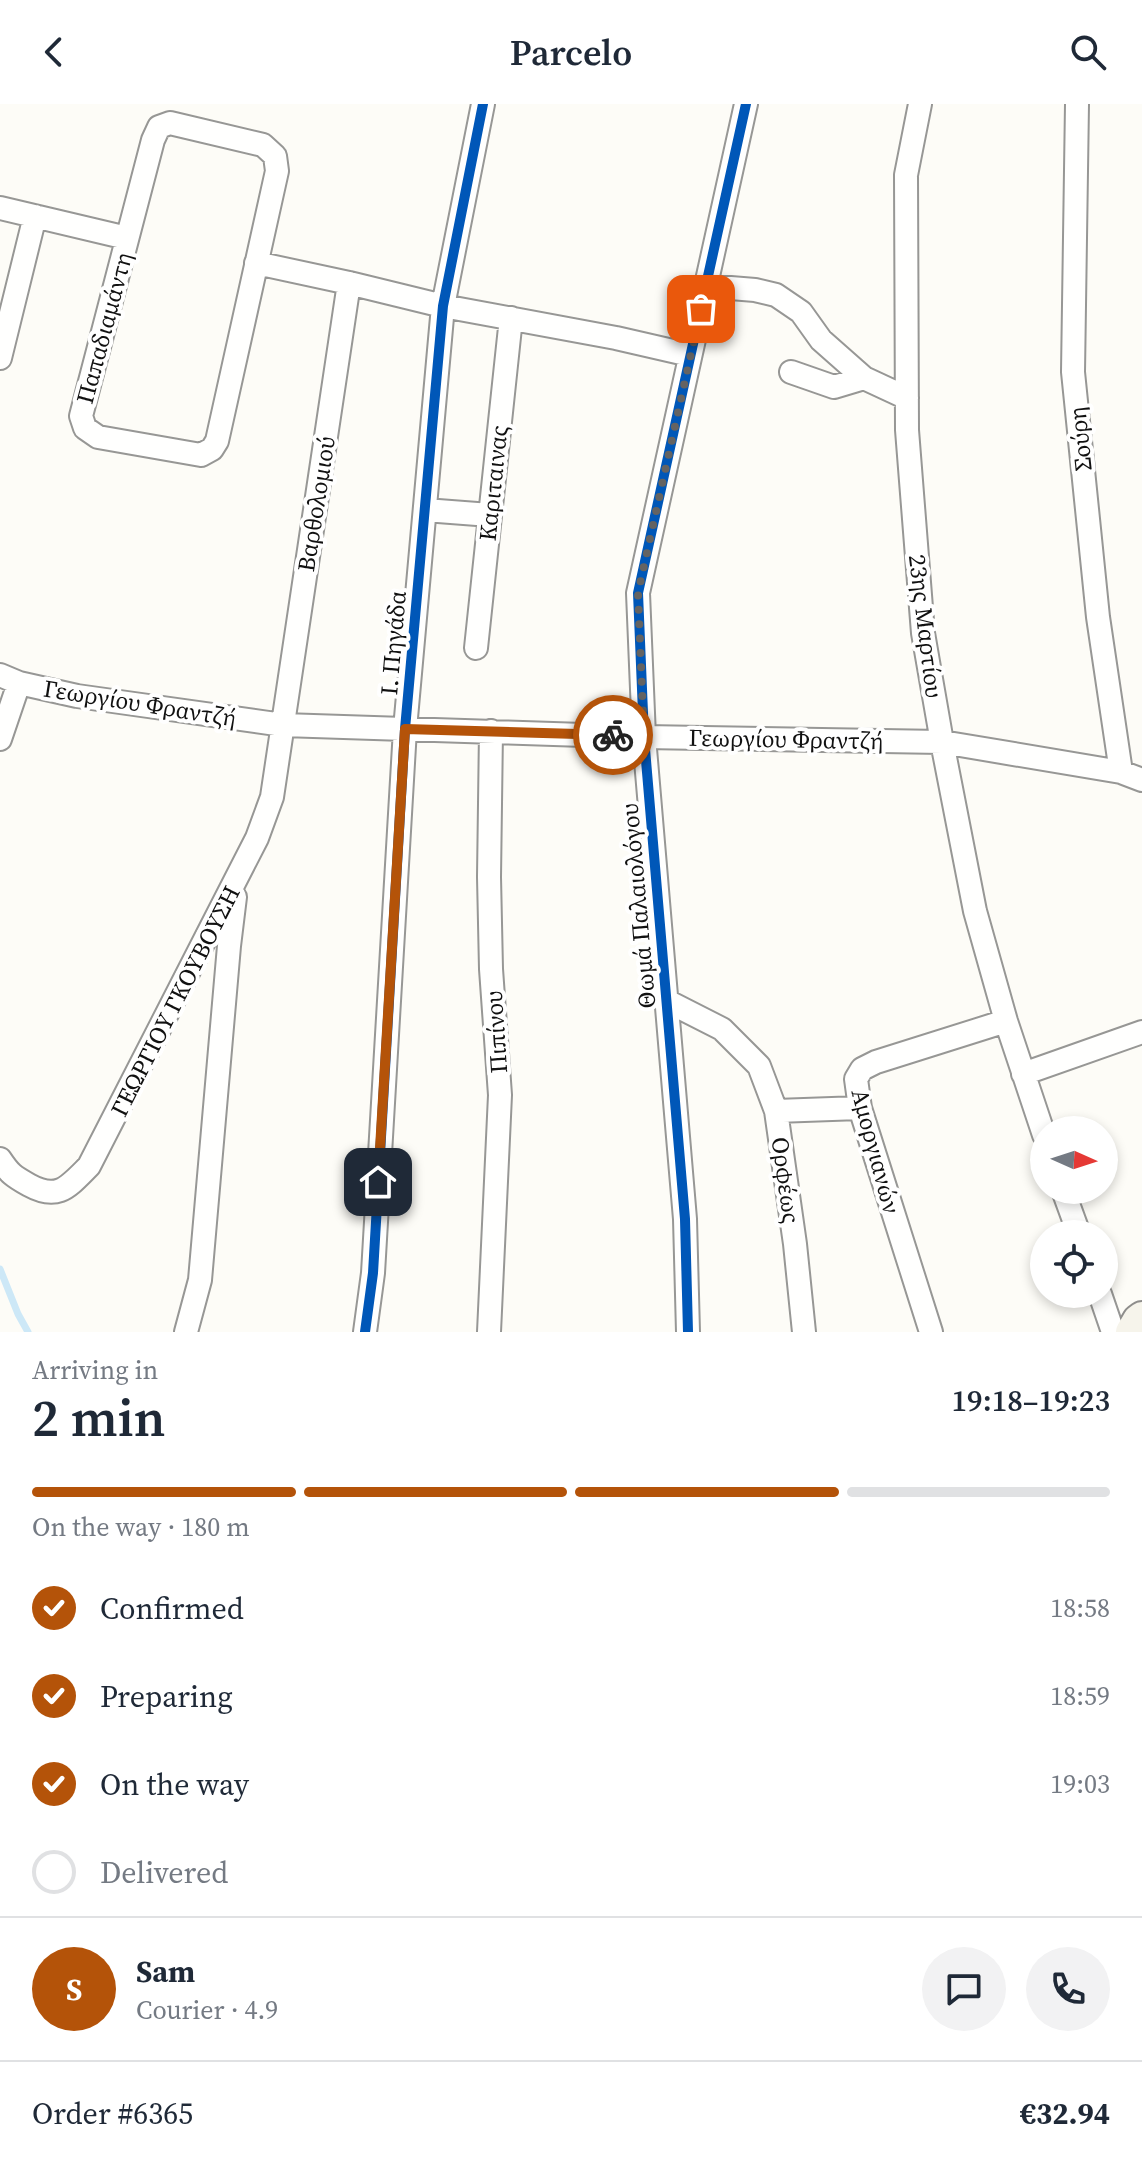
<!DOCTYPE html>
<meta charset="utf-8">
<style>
:root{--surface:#fff;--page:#f2f2f3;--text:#1f2937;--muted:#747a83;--line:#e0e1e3;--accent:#b45309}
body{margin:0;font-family:"Source Serif 4",serif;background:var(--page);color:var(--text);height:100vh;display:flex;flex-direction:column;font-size:30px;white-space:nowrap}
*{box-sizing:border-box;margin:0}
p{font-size:26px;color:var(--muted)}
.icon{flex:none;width:44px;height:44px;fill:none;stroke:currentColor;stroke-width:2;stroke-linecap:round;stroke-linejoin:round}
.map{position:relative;height:1228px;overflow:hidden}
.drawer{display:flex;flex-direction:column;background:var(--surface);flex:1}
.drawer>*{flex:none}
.needle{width:52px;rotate:93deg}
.tools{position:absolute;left:1030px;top:1012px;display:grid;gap:16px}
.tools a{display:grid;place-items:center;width:88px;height:88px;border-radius:50%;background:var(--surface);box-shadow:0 4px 12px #0003;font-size:40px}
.pin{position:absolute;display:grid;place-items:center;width:68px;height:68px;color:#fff;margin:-34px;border-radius:16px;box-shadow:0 4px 12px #0006}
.courier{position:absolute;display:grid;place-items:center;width:80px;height:80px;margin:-40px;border:6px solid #b45309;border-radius:50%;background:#fff;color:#222;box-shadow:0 2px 10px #0007}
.overview em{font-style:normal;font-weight:600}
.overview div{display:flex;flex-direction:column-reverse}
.overview{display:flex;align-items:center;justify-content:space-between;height:136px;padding:0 32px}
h1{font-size:52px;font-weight:600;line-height:60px}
.bar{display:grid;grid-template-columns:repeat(4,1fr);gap:12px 8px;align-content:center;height:96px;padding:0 32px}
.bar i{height:10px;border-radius:6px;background:var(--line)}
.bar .selected{background:var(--accent)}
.bar p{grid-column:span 4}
.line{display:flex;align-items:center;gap:20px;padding:0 32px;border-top:2px solid var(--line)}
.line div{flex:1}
.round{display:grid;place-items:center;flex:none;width:84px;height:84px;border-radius:42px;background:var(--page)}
ol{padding:0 32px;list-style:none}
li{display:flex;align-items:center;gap:24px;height:88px}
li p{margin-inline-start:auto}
li .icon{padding:8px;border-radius:50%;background:var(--accent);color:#fff;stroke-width:4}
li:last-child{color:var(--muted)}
li i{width:44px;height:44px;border:4px solid var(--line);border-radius:50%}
header{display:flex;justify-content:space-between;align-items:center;height:104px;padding:0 32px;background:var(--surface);font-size:36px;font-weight:600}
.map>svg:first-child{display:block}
</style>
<header><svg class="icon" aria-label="back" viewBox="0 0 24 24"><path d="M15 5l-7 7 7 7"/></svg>Parcelo<svg class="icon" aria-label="search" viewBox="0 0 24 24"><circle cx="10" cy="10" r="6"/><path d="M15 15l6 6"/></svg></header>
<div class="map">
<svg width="1142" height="1228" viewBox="0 0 1142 1228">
<rect width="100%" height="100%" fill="#fdfcf7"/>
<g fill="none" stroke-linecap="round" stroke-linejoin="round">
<path stroke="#cde8f7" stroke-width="7" d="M0,1165L18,1210L28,1228"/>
<defs>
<path id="minor" d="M920,0L906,71L907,326L923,529L942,638L975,807L1006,917L1044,1031
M1077,0L1073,268L1098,513L1121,668
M170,19L263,41L275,52L277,67L217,337L212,345L201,351L98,333L85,324L81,312L153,36L159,23Z
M0,104L127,134
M256,159L349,179L443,202L616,234L690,251
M706,182L755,186L776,191L801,208L821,236L864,274L907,294
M0,254L35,112
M791,268L834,283L864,274
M425,406L490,411
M476,544L511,214
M0,571L19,579L77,592L283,621L644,633L942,638L1121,668L1142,676
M0,635L19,579
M667,897L722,925L759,962L776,1007
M1023,970L1142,928
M0,1055C10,1070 13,1072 29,1081C58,1097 68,1083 89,1062L257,734L272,693L349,179
M1063,1086L1079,1130
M1100,1190L1113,1228
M186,1228L200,1176L229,842L235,793
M365,1228L373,1169L405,625L443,202L483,0
M489,1228L500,991L491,865L489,773L491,627
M688,1228L685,1115L644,633L638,489L746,0
M804,1228L795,1140L776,1007L860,1004
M931,1228L860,1004L856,975L862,965L876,958L1006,917"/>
<path id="secondary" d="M1131,1228L1138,1216L1142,1213"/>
</defs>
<use href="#minor" stroke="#979795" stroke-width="26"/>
<use href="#secondary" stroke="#8e8d8b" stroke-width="34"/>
<use href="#minor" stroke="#fffffe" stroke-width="22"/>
<use href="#secondary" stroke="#f6f4eb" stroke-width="30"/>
<defs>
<path id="cycleway" d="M365,1228L373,1169L405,625L443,202L483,0
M688,1228L685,1115L644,633L638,489L746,0"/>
</defs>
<use href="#cycleway" stroke="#fff" stroke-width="15"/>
<use href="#cycleway" stroke="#0057b8" stroke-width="10"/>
</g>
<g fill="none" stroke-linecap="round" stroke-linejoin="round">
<path stroke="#646362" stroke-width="8" stroke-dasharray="0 14.4" d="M613,631L644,633L638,489L701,205"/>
<path stroke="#b45309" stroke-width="10" d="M378,1078L405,625L613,631"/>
</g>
<g text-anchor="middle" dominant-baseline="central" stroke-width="8" stroke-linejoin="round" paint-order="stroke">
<g font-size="24" fill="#111" stroke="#fff">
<text transform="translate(104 224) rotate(-75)">Παπαδιαμάντη</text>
<text transform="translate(1080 335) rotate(-96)">Σούρη</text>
<text transform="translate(493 379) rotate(-84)">Καριταινας</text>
<text transform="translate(316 400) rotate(-81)">Βαρθολομιού</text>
<text transform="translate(926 522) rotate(83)">23ης Μαρτίου</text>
<text transform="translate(393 539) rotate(-85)">Ι. Πηγάδα</text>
<text transform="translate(140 599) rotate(9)">Γεωργίου Φραντζή</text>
<text transform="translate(786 635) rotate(1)">Γεωργίου Φραντζή</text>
<text transform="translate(638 802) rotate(-95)">Θωμά Παλαιολόγου</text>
<text transform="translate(175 897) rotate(-63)">ΓΕΩΡΓΙΟΥ ΓΚΟΥΒΟΥΣΗ</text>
<text transform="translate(496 928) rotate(-94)">Πιπίνου</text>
<text transform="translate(876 1047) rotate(75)">Αμοργιανών</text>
<text transform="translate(786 1076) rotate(82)">Ορφέως</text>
</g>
</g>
</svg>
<div class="tools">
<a><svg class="needle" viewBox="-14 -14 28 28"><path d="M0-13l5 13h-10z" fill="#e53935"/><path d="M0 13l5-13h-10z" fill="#747a83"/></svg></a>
<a><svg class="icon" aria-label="locate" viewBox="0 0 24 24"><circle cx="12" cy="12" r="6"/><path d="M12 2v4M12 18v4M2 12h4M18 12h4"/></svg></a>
</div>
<div class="pin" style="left:701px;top:205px;background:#ea580c"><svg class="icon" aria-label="bag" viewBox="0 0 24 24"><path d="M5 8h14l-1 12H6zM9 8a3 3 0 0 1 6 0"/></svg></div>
<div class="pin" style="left:378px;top:1078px;background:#1f2937"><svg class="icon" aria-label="home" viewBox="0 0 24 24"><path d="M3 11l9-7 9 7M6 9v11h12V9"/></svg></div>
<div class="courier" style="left:613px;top:631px"><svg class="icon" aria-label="bike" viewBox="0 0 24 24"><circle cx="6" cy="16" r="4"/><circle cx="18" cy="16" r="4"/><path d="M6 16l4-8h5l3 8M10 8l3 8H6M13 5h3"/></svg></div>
</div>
<section class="drawer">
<div class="overview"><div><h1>2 min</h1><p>Arriving in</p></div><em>19:18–19:23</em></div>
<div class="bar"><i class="selected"></i><i class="selected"></i><i class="selected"></i><i></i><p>On the way · 180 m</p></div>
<ol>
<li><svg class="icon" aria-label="check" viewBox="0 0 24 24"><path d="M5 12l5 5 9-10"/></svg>Confirmed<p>18:58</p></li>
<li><svg class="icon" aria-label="check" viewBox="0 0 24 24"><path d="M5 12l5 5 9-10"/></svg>Preparing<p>18:59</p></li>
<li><svg class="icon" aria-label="check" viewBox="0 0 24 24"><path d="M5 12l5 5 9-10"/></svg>On the way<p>19:03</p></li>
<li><i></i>Delivered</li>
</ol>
<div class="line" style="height:144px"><b class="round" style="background:var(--accent);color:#fff">S</b><div><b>Sam</b><p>Courier · 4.9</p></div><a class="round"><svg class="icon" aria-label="chat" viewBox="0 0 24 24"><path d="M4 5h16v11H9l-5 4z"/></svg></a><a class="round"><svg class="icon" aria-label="phone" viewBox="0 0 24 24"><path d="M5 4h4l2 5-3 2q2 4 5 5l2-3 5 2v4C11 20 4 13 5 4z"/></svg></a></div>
<div class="line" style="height:104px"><div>Order #6365</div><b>€32.94</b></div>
</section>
